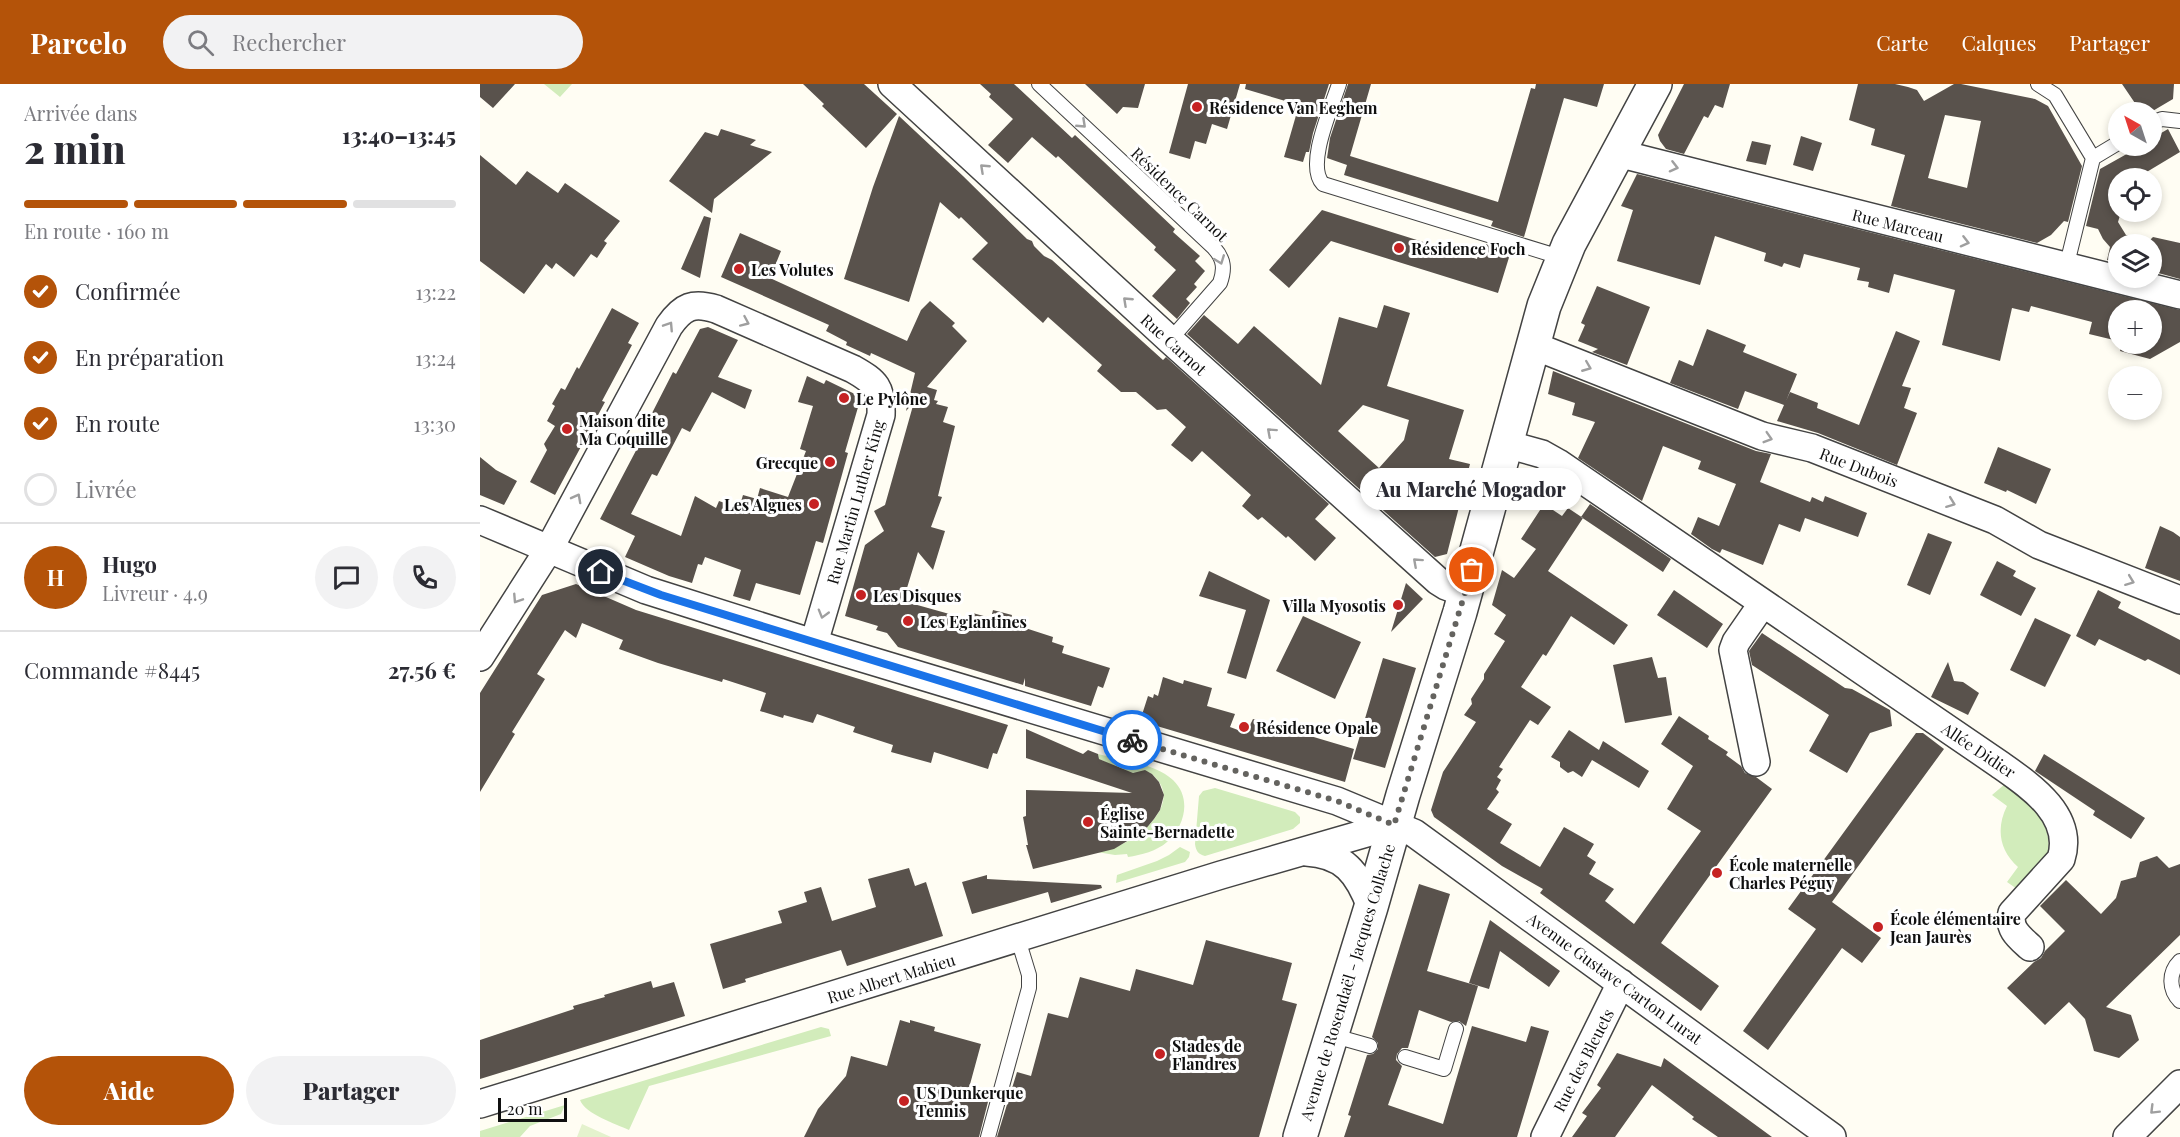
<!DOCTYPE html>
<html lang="fr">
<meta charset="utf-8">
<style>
:root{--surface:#fff;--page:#f2f2f3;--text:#2b2b33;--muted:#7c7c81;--line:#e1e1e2;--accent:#b45309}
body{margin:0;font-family:"Playfair Display",serif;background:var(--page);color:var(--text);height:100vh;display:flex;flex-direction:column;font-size:22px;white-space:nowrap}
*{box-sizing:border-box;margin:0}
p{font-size:20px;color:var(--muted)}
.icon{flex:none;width:33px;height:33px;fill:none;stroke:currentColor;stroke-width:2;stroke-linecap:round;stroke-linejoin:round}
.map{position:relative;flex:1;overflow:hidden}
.details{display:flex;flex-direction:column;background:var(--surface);width:480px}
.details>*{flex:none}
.needle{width:39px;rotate:321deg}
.fabs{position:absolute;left:1628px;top:18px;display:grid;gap:12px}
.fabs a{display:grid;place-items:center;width:54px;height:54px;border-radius:50%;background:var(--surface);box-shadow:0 3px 9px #0003;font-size:30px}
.scale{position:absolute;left:18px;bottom:15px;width:69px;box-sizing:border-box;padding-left:6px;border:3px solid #101010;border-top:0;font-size:16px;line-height:21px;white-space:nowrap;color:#101010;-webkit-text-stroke:4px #fff;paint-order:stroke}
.pin{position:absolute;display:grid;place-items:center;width:51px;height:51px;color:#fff;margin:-26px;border:3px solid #fff;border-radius:50%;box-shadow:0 2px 6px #0007}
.courier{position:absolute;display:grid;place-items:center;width:60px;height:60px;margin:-30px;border:4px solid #1a73e8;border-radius:50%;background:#fff;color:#222;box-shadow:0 2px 8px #0007}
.bubble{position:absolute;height:42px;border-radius:21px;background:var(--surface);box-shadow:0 3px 9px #0003;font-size:20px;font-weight:800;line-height:42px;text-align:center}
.summary em{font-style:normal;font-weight:800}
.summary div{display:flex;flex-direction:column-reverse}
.summary{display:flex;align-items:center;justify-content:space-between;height:102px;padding:0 24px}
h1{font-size:39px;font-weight:800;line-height:45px}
.bar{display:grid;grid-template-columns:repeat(4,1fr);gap:9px 6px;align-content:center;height:72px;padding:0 24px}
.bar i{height:8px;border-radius:4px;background:var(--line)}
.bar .active{background:var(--accent)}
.bar p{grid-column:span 4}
.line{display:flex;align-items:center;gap:15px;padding:0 24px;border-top:2px solid var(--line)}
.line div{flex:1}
.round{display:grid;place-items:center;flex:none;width:63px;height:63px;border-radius:32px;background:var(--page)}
ol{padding:0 24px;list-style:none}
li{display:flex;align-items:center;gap:18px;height:66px}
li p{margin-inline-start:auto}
li .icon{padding:6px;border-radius:50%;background:var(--accent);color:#fff;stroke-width:4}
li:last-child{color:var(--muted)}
li i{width:33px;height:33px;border:3px solid var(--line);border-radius:50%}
.primary-button{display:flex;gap:12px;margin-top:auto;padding:12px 24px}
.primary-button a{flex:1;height:69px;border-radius:36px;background:var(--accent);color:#fff;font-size:24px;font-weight:800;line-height:69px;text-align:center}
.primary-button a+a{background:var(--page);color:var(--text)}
header{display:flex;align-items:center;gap:36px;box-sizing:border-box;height:84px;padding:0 30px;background:var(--accent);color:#fff}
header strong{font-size:28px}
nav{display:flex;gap:33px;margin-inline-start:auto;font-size:21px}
.search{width:420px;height:54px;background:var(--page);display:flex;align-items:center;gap:15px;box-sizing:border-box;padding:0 21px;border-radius:33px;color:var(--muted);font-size:22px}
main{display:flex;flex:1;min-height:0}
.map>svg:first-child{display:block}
</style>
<header>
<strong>Parcelo</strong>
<div class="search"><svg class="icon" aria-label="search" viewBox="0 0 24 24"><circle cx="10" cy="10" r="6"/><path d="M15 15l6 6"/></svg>Rechercher</div>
<nav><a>Carte</a><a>Calques</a><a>Partager</a></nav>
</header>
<main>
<section class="details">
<div class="summary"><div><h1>2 min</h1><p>Arrivée dans</p></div><em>13:40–13:45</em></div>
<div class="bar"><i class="active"></i><i class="active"></i><i class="active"></i><i></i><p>En route · 160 m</p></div>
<ol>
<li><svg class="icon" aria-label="check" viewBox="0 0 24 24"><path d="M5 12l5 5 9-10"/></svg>Confirmée<p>13:22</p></li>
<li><svg class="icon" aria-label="check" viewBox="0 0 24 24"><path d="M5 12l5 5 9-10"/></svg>En préparation<p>13:24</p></li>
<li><svg class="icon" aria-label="check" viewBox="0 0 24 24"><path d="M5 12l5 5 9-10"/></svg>En route<p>13:30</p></li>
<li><i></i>Livrée</li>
</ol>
<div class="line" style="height:108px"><b class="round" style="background:var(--accent);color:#fff">H</b><div><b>Hugo</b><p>Livreur · 4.9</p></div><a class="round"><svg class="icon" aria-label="chat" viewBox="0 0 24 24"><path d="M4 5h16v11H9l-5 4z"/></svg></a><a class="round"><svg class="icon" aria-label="phone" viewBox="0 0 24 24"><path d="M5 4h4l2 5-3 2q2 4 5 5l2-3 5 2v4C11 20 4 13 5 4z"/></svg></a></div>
<div class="line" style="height:78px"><div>Commande #8445</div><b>27.56 €</b></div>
<div class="primary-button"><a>Aide</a><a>Partager</a></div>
</section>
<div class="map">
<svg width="1700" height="1053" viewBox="0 0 1700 1053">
<rect width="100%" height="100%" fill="#fffdf3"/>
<path fill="#d2ecbb" d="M64,0H92L80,13Z
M618,670C642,676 674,679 693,696C712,714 705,742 687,758C677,767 661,771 648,773L647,770L635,771L617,768C646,767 707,723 674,692C666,684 662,689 653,689C646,689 626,678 619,675Z
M1525,700C1533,703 1538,708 1544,714C1562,732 1569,742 1569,768L1537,805L1527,798L1538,783C1519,766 1516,744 1527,722L1512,711Z
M735,704L815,728L820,733V739L813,745L725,772C718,770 716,767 715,760L719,712L723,707Z
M700,763L710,768L709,773L705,778L636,799L637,791L677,777L689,771Z
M341,943L349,945L351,952L169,1002L149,1046C136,1040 105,1030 100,1016Z
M85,1021L81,1030L50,1042L40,1053H0V1047Z"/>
<path fill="#e4f2cd" d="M102,1040L131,1053H97Z"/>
<path fill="#59524c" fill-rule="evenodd" d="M0,0H35L13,24L0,13Z
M323,0H384L417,30L386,64L342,22L344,20Z
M500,0H534L592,54L595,51L623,77L695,145L693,148L720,172L715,177L725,187L714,200L717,203L706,215L710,219L697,235L672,212L696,186L674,166L676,163L578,72L576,74L552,53L528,79L508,61L533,35L509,13L511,10Z
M605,0H665L658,24L643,23L637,30Z
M708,0H760L747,45L732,40L726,60L715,57L710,75L689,69Z
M766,0H849L833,49L829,68H826L823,78L804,73L819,21L765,5Z
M868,0H891L870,72L1018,118L1051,4L1055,5L1056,0H1124L1117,23L1084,14L1044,153L1011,142L1013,137L864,91L867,81L847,74L850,54Z
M1204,0H1250L1243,24L1235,21L1228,34L1224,32L1204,70L1186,65L1180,57L1178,51Z
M1378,0H1415L1428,3L1437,6L1444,17L1474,0H1481L1555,15L1568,22L1602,82L1588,138L1584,137L1571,151L1557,159L1411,122L1425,71L1391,61L1395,45L1369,36ZM1465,31L1501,37L1487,104L1448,94Z
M1642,0H1694L1693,15L1671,28H1661Z
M419,32L483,92L547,155L552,157L554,162L564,172L572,176L683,276L686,273L849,420L835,435L856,454L835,477L808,452L806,454L782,433L778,436L762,422L771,411L722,367L712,378L691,361L706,343L686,325L677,326L656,308H641L617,287L622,281L568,233L563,239L492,175L508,159L481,133L479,135L460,118L429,218L364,195L393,103Z
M241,45L276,56L270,61L292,68L234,115L232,129L189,97L225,48L238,52Z
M1688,45L1700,68L1665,89L1659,94H1638V128H1641L1638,138L1646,151L1669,157L1673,153L1700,159V195L1671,187V160H1638V179L1627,176L1630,163L1623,155L1618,145L1606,142L1620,85L1661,62H1671V55Z
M1321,52L1342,59L1333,87L1313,81Z
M1272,57L1291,61L1286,81L1266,77Z
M0,71L36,101L47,87L78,109L85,99L140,137L124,157L127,159L117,174L111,170L94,193L76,179L72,185L66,180L44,210L0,177Z
M1157,90L1700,226V258L1670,275L1640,267L1642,260H1671V226H1638V257L1609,250L1612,238L1551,222L1549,228L1532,224L1520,277L1462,261L1475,206L1414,190L1409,209L1388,203L1389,198L1377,196L1380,184L1324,170L1320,184L1304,179L1302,183L1284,177L1286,169L1235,152L1220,201L1137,177L1153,126L1141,122Z
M842,126L997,175L998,170L1003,171L1006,160L1031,167L1018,209L851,157L809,204L789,186Z
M224,132L231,134L220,194L201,185Z
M260,149L301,167L290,194L427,257L441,226L450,217L475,239L472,242L487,257L447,303L457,306L454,316L458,317L456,320L468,323L463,338L475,342L458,412L462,413L451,443L465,447L453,486L438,468L423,517L498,538L489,528L511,534L513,526L532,531L530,539L573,553L572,558L584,562L582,569L630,584L623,604L618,602L611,622L545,602V594L543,601L418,563L407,549L396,546L398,542L365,532L385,461L404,447L394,427L405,421L434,318L426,327L435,289L391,269L390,272L366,261L367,258L346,247L349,241L241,193Z
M1117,202L1170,223L1147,281L1112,268L1118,265L1098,257L1105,241L1101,239Z
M904,221L930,229L907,302L984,326L969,375L990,380L967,470L955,473L707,250L724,231L758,260L774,242L841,301L859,233L897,244ZM883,321L929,336L924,356L899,384L858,347Z
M132,224L159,239L148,259L152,261L122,317L125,318L75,411L50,398L67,366L64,360L75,342L67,337L75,322L72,320L81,304L85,306L97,283L99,285Z
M228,243L258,256L238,293L272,306L265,325L232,308L210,348L202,344L177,392L172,390L151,430L201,452L215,412L236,424L239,417L259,424L263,411L277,415L280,404L308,413L326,367L320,365L333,322L318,318L327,292L344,300L346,296L381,313L365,368L368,369L343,459L336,457L320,511L276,499L270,517L253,512L261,486L225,473L222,481L218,480L212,499L189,492L145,473L155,452L120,435L171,338L168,337L193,288L196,290L220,245Z
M1227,245L1266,261L1263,268L1317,290L1306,317L1310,308L1338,319L1337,324L1379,341L1416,247L1440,257L1422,302L1431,304L1424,324L1437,329L1417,381L1338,349L1297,337L1304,321L1265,307L1258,325L1190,299L1199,276L1213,282Z
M1073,287L1276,367L1291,370L1280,398L1330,418L1332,413L1343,418L1345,412L1387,429L1378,453L1325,434L1320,448L1299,440L1283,481L1242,465L1240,469L1232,465L1211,450L1218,433L1239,442L1256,400L1218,385L1221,377L1183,362L1162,417L1098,374L1115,338L1092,331L1095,319L1068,310Z
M1518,363L1571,385L1556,420L1527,406L1526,408L1504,399Z
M0,373L16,386L37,397L24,421L0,411Z
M1064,420L1082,432L1088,424L1103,434L1068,487L1148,541L1134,561L1091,532L1066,572L1063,570L1041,603L1071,623L1058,641L1050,636L1019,683L1023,685L1017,693L1021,696L1016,705L1019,708L1007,725L1032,740L1020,759L1060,783L1084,743L1114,760L1107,772L1116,778L1109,790L1134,805L1125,817L1154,840L1221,747L1187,725L1213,682L1181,660L1199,632L1229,652L1228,655L1248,668L1246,671L1261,682L1265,689L1276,693L1292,705L1181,859L1239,902L1221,927L1060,809L1063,805L1022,782L954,733L951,726L963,688L996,638L984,631L992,620L991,615L1004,595V590L1025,557L1014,550L1026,531L1012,521L1022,486L1034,494L1056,465L1041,455Z
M1110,420L1191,475L1183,488L1101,433Z
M1680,442L1693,448L1700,453V497L1665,484Z
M1448,449L1472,458L1450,511L1427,501Z
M1517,477L1536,487L1533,492L1556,504L1541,532L1500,511Z
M729,487L790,516L766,595L747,589L766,526L719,512Z
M926,499L943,515L911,548Z
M96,500L156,526L528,641L517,670L513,669L508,685L454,668L451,679L411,668L413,661L373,648L375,643L337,630L333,639L304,631L303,634L280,627L286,609L243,595L242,598L178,579L139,565L143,556L102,539L96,554L85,546L57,590L65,595L32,648L35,650L0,708V609L62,511Z
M1194,506L1243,540L1227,564L1177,531Z
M1618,506L1641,518L1638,524L1700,556V591L1668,575L1665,577L1619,555L1615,562L1596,552Z
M823,532L881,558L855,615L796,587Z
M1555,534L1591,551L1565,603L1530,586Z
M1282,549L1365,604L1372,605L1410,626L1412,642L1390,649L1367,689L1329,667L1349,631L1272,581L1269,567Z
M1172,573L1178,594L1186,593L1192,631L1145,639L1133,581Z
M903,574L936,584L905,684L873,675Z
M1468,578L1474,597L1483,598L1499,609L1488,631L1451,613Z
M683,593L703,600L704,596L732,604L727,622L755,630L750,643L766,649L773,635L874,665L865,698L660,637L668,612L673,614L674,610L678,612Z
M546,645L603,670L608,666L618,670L619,675L653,689L665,686L672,690L679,698L684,711L680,726L674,735L664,747L634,765L553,785L546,761H548L543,733L546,732V706L652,709L546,674Z
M1089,646L1119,666L1123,657L1169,687L1159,704L1112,676L1102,693L1093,687L1088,689L1080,683V678L1071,673Z
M1436,649H1443L1464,665L1352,818L1401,854L1382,879L1362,864L1288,966L1263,947L1336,845L1308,825Z
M1564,670L1665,734L1651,755L1613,731L1615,727L1555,687Z
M1677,772L1689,784L1700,780V851L1626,923L1651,931L1659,956L1639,974L1614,967L1605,935L1589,918L1565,941L1527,904L1554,878L1561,874L1565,867L1585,847L1560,822L1586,796L1621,830L1636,814L1641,797L1656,793L1660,778Z
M429,784L435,802L446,798L463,852L367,882L361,866L265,895L266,898L243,905L230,860L302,839L298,827L327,818L324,808L341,803L352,837L396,823L388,795Z
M507,791V795L621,801L622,804L571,819L568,808L492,830L482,798Z
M939,800L970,810L947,887L998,902L986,942L979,937L971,938L939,926L928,964H922L917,970L916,976L922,982L908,1021L963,1040L992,942L1046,958L1051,942L1069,947L1037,1053H864L871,1032L868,1031L887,971L893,970L898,965V959L892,953Z
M1010,836L1080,887L1069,903L1020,867L1009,905L989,899Z
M726,856L812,879L802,916L817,920L779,1053H517L537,988L551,992L568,929L588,934L600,893L650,907L656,885L713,901Z
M171,897L173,904L194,898L205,932L0,995V956L94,925L93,922L125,913L124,911Z
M420,936L430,939V936L455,943L454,947L501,960L489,1004L510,1010L499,1053H324L338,1025L366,992L371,972L407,982Z
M1137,969L1181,983L1184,974L1292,1053H1238L1212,1035L1214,1033L1172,1001L1135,1053H1092L1107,1032L1102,1029L1121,1004L1117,1001Z"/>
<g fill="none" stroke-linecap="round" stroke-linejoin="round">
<defs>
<path id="service" d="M559,0L734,164C744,175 745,185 740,199L690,256
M859,0C852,23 825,81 843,100L1083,174
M1558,0L1575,11L1613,74L1586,184
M1671,39L1682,35L1700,37
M1613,74L1638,59
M1700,877C1688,889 1689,906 1700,917
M851,951L890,962
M925,973L964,985L976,945
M508,1053L549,904V891L538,855"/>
<path id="minor" d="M412,0L690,256L958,497L966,502L985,509
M1137,69L1700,211
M1052,261L1282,352L1332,364L1515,436L1559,461L1700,516
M1026,360L1062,370L1078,379L1519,680C1549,701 1595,731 1581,775L1532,829C1528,845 1539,853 1550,863
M0,436L166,506L352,565L857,717L934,749L1352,1053
M0,573L69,465L189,242C203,222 213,218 236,225L373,285C396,298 402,304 401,331L334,559
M1276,678L1253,566L1256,558L1283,519
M826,768C864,770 878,789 891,823
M0,1020L741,791L914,741
M1065,1053L1141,899
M1647,1053L1700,1000"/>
<path id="tertiary" d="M820,1053L891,823L923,711L980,528L1064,222L1089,160L1175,0"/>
</defs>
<use href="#service" stroke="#434343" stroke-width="16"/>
<use href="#minor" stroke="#434343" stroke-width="30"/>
<use href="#tertiary" stroke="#434343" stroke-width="36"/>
<use href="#service" stroke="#fff" stroke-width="14"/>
<use href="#minor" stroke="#fff" stroke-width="27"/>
<use href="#tertiary" stroke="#fff" stroke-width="33"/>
</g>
<defs><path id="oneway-chevron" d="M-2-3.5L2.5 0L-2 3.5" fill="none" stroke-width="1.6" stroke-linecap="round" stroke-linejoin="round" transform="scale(1.5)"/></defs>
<g stroke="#9f9f9f">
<use href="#oneway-chevron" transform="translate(602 40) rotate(43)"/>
<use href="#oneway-chevron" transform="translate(1194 83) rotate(14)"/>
<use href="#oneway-chevron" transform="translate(504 84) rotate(-137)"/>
<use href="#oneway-chevron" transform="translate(1485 158) rotate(14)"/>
<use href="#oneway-chevron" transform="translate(740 176) rotate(69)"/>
<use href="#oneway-chevron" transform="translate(647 217) rotate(-137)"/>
<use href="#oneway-chevron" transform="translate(265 238) rotate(24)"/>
<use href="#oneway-chevron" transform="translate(189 242) rotate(-57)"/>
<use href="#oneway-chevron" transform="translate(1107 283) rotate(22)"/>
<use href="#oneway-chevron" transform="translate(791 348) rotate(-138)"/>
<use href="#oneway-chevron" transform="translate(1288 354) rotate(17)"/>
<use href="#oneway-chevron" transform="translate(97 414) rotate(-62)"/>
<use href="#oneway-chevron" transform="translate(1471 419) rotate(21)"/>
<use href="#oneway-chevron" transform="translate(937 478) rotate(-138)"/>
<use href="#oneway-chevron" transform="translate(1650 497) rotate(21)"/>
<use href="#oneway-chevron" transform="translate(37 515) rotate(123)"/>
<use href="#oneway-chevron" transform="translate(343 530) rotate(106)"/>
<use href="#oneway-chevron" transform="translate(1674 1026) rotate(135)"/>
</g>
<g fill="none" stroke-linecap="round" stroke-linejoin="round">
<path stroke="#64635f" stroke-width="6" stroke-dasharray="0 10.8" d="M652,656L857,717L914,741L992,486"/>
<path stroke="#1a73e8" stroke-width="8" d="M121,488L181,511L652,656"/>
</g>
<g fill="#c62223" stroke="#fff" stroke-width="2">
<circle cx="717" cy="23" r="6"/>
<circle cx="919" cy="164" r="6"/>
<circle cx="259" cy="185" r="6"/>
<circle cx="364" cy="314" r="6"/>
<circle cx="87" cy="345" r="6"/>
<circle cx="350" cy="378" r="6"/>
<circle cx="334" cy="420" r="6"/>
<circle cx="381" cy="511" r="6"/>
<circle cx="918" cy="521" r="6"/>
<circle cx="428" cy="537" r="6"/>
<circle cx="764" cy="643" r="6"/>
<circle cx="608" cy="738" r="6"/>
<circle cx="1237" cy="789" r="6"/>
<circle cx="1398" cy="843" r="6"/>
<circle cx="680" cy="970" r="6"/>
<circle cx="424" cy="1017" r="6"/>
</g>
<g text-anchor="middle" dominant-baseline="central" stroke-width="6" stroke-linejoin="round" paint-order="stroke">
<g font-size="16" font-weight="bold" fill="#101010" stroke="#fff" text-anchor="start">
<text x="729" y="23">Résidence Van Eeghem</text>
<text x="931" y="164">Résidence Foch</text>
<text x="271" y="185">Les Volutes</text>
<text x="376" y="314">Le Pylône</text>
<text x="99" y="336">Maison dite<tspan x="99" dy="18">Ma Coquille</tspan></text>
<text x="338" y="378" text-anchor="end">Grecque</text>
<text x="322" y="420" text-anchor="end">Les Algues</text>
<text x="393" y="511">Les Disques</text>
<text x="906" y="521" text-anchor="end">Villa Myosotis</text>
<text x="440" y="537">Les Eglantines</text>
<text x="776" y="643">Résidence Opale</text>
<text x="620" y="729">Église<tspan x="620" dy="18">Sainte-Bernadette</tspan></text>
<text x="1249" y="780">École maternelle<tspan x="1249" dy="18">Charles Péguy</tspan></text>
<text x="1410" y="834">École élémentaire<tspan x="1410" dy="18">Jean Jaurès</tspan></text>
<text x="692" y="961">Stades de<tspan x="692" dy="18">Flandres</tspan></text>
<text x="436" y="1008">US Dunkerque<tspan x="436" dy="18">Tennis</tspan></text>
</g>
<g font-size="16" fill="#101010" stroke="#fff">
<text transform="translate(700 110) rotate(44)">Résidence Carnot</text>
<text transform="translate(1418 141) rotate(14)">Rue Marceau</text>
<text transform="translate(694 260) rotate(42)">Rue Carnot</text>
<text transform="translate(1379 383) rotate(21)">Rue Dubois</text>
<text transform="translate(375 418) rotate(-74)">Rue Martin Luther King</text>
<text transform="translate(1499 666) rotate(34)">Allée Didier</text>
<text transform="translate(411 894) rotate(-17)">Rue Albert Mahieu</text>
<text transform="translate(1135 894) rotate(36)">Avenue Gustave Carton Lurat</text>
<text transform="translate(867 898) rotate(-73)">Avenue de Rosendaël - Jacques Collache</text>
<text transform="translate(1103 976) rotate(-63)">Rue des Bleuets</text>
</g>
</g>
</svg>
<div class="fabs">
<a><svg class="needle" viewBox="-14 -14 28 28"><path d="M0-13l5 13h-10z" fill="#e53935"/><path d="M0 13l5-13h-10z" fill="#7c7c81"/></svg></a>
<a><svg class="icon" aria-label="locate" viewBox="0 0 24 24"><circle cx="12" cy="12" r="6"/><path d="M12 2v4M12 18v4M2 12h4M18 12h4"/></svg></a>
<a><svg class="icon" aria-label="layers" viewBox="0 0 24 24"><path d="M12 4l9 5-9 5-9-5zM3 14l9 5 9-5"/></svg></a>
<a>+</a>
<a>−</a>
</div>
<div class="scale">20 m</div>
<div class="pin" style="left:992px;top:486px;background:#ea580c"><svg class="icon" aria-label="bag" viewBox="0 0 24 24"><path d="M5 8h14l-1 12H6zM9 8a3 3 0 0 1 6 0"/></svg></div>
<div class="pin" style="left:121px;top:488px;background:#1f2937"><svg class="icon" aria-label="home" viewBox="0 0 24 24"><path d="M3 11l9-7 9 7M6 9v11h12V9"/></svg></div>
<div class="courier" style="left:652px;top:656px"><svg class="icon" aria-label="bike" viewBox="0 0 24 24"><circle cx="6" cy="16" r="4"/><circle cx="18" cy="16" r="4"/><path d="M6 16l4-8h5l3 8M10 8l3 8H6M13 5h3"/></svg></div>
<div class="bubble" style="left:880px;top:384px;width:222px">Au Marché Mogador</div>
</div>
</main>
